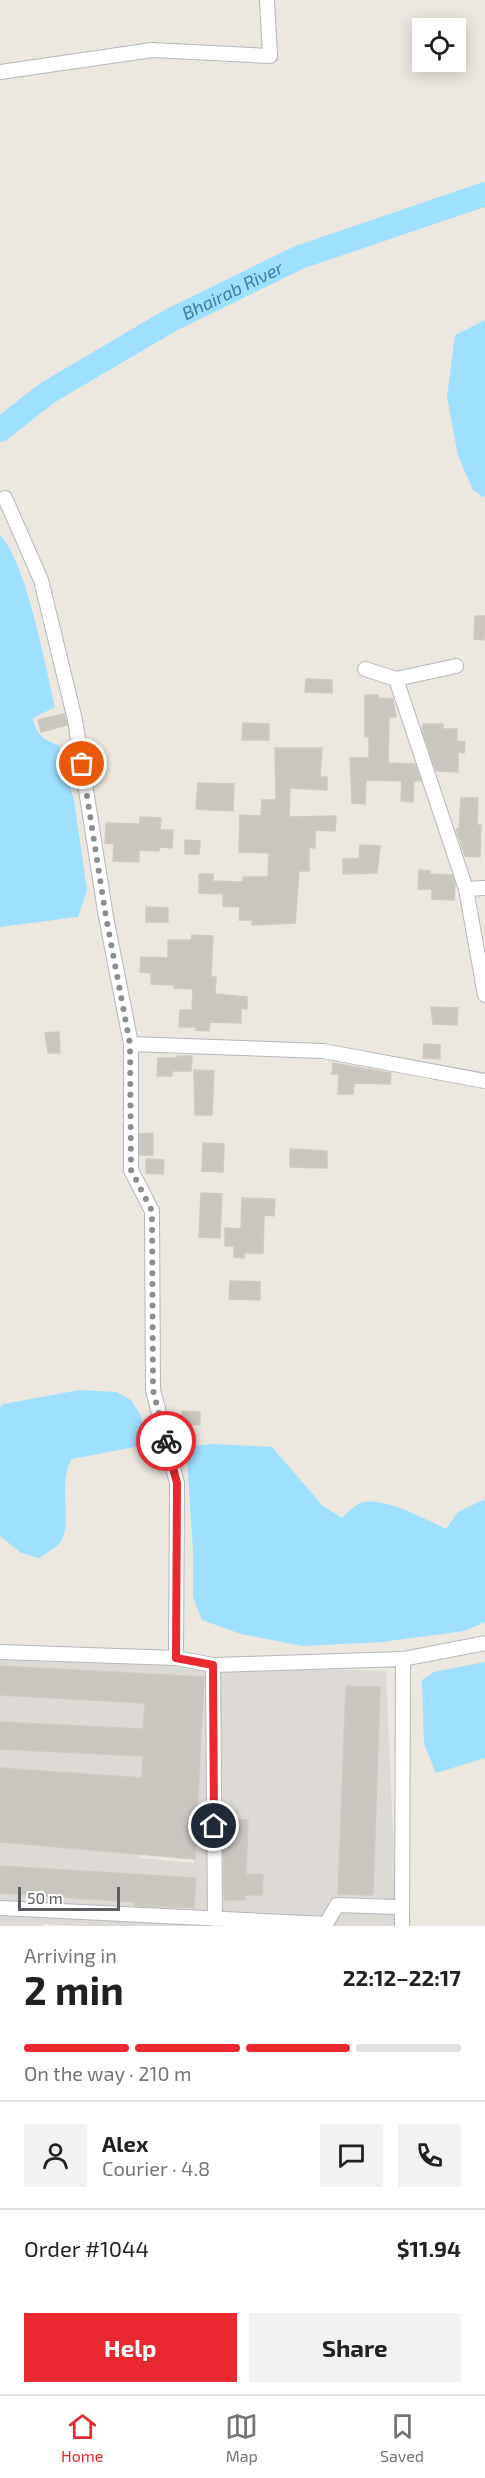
<!DOCTYPE html>
<meta charset="utf-8">
<style>
:root{--surface:#fff;--page:#f2f2f2;--text:#202124;--muted:#757577;--line:#e0e0e0;--accent:#ea2830}
body{margin:0;font-family:"Exo 2",sans-serif;background:var(--page);color:var(--text);height:100vh;display:flex;flex-direction:column;font-size:22px;white-space:nowrap}
*{box-sizing:border-box;margin:0}
p{font-size:20px;color:var(--muted)}
.icon{flex:none;width:33px;height:33px;fill:none;stroke:currentColor;stroke-width:2;stroke-linecap:round;stroke-linejoin:round}
.map{position:relative;height:1926px;overflow:hidden}
.sheet{display:flex;flex-direction:column;background:var(--surface);flex:1}
.sheet>*{flex:none}
.controls{position:absolute;left:412px;top:18px;display:grid;gap:12px}
.controls a{display:grid;place-items:center;width:54px;height:54px;border-radius:0px;background:var(--surface);box-shadow:0 3px 15px #0003;font-size:30px}
.scale{position:absolute;left:18px;bottom:15px;width:102px;box-sizing:border-box;padding-left:6px;border:3px solid #595d61;border-top:0;font-size:16px;line-height:21px;white-space:nowrap;color:#595d61;-webkit-text-stroke:4px #fff;paint-order:stroke}
.pin{position:absolute;display:grid;place-items:center;width:51px;height:51px;color:#fff;margin:-26px;border:3px solid #fff;border-radius:50%;box-shadow:0 2px 6px #0007}
.courier{position:absolute;display:grid;place-items:center;width:60px;height:60px;margin:-30px;border:4px solid #ea2830;border-radius:50%;background:#fff;color:#222;box-shadow:0 2px 8px #0007}
.head em{font-style:normal;font-weight:700}
.head div{display:flex;flex-direction:column-reverse}
.head{display:flex;align-items:center;justify-content:space-between;height:102px;padding:0 24px}
h1{font-size:39px;font-weight:700;line-height:45px}
.bar{display:grid;grid-template-columns:repeat(4,1fr);gap:9px 6px;align-content:center;height:72px;padding:0 24px}
.bar i{height:8px;border-radius:4px;background:var(--line)}
.bar .on{background:var(--accent)}
.bar p{grid-column:span 4}
.line{display:flex;align-items:center;gap:15px;padding:0 24px;border-top:2px solid var(--line)}
.line div{flex:1}
.round{display:grid;place-items:center;flex:none;width:63px;height:63px;border-radius:0px;background:var(--page)}
.action{display:flex;gap:12px;margin-top:auto;padding:12px 24px}
.action a{flex:1;height:69px;border-radius:0px;background:var(--accent);color:#fff;font-size:24px;font-weight:700;line-height:69px;text-align:center}
.action a+a{background:var(--page);color:var(--text)}
.tabs{display:flex;justify-content:space-around;align-items:center;height:84px;border-top:2px solid var(--line);background:var(--surface);font-size:16px;color:var(--muted)}
.tabs a{display:grid;justify-items:center;gap:3px}
.tabs .on{color:var(--accent)}
.map>svg:first-child{display:block}
</style>
<div class="map">
<svg width="485" height="1926" viewBox="0 0 485 1926">
<rect width="100%" height="100%" fill="#ece8e0"/>
<path fill="#dddad5" fill-rule="evenodd" d="M0,1660L386,1671L397,1926H84L43,1924V1926H0V1893L135,1902V1911L193,1915L195,1878L0,1866V1842L139,1854V1858L194,1863L198,1823L143,1819L0,1794L152,1779L0,1768V1749L143,1756V1764L200,1766L203,1729L146,1726V1729L0,1722V1695L145,1703L144,1713L204,1677L0,1666ZM346,1686L380,1687L373,1895L338,1893ZM220,1819L248,1820L246,1874L263,1875L262,1895H245V1900L217,1899Z"/>
<path fill="#9de0ff" d="M485,320V498L473,490L458,456L447,397L455,335Z
M0,535C26,561 46,668 55,707L33,718C37,735 43,740 59,745L74,800L87,890L78,917L0,927Z
M80,1390L116,1392L131,1400L140,1414L146,1433L140,1446L72,1459C56,1482 75,1529 58,1545C53,1550 45,1554 39,1558L21,1553L0,1536V1407L3,1404Z
M214,1444L272,1447L323,1506L342,1518C347,1514 354,1505 361,1503C382,1495 427,1520 446,1529L458,1512L485,1499V1622L464,1631L382,1642L302,1646L241,1634L202,1620L193,1597V1551L187,1458L194,1446Z
M485,1662V1758L436,1773L424,1744L422,1680L434,1672Z"/>
<g fill="none" stroke-linecap="round" stroke-linejoin="round">
<path stroke="#9de0ff" stroke-width="24" id="s1" d="M0,430L47,393L171,320L300,257L485,194"/>
</g>
<path fill="#c9c5bf" stroke="#d1c9be" stroke-width="1.5" d="M475,616H485L484,640L474,639Z
M306,679L332,680V693L305,692Z
M365,695H378V698L393,699L396,717H389L388,763L415,764L421,781H414L413,802L401,801L402,781L366,780L365,804L352,803L350,758H369V737H365Z
M64,714L67,725L41,732L38,720Z
M243,723L269,724V740H242Z
M423,724H443V729H457V741L465,742L464,753L458,752V772L436,771L422,729Z
M275,748H322L320,777H327V790L290,788L289,817L336,816L335,831L315,830V848L309,847V871H299L295,923L252,925V920H239L240,907L223,906V894L199,893V874H213V881L243,882V877H268L269,853L239,852L240,815L261,816L262,800H276Z
M198,783L234,784L233,811L196,809Z
M461,798H478L477,825H481L480,857L465,856L456,829H459Z
M140,817L161,818L160,830H173L172,848L159,847V851L139,850V862L113,861L114,844L105,843L106,823L140,824Z
M185,840L200,841L199,854H185Z
M360,845L380,846L377,873L343,874V859H359Z
M419,870L430,871V874L452,875L455,884L454,900L432,899V889H418Z
M146,907L168,908V922H146Z
M192,935L213,936L211,977H216L215,994L247,997V1009L241,1008V1023L210,1022L209,1031L196,1030V1027H179L180,1010H192L193,989L174,988V985L151,984V973L140,972L141,957L168,958V940H191Z
M431,1007L458,1008L457,1025L433,1024Z
M59,1032L60,1053H48L45,1033Z
M424,1044L440,1045V1059L423,1058Z
M177,1056H192L191,1071H172V1076H157L158,1058H177Z
M333,1063L391,1073L390,1084L354,1083L353,1094H338L339,1074H332Z
M194,1070L214,1071L212,1115H195Z
M153,1133V1155H140V1134Z
M203,1143L224,1144L223,1172L202,1171Z
M290,1149L327,1151V1168L290,1167Z
M146,1159L164,1160L163,1174L146,1173Z
M201,1193L222,1194L220,1238L199,1237Z
M242,1198L275,1199L274,1216L264,1215L263,1253H244V1258L234,1257V1246H225V1228L241,1229Z
M230,1281L260,1282V1300L229,1299Z
M182,1411L200,1412V1425L181,1424Z
M0,1666L204,1677L195,1859L0,1842V1768L142,1778L143,1756L0,1749V1722L143,1729L145,1703L0,1695Z
M346,1686L380,1687L373,1895L338,1894Z
M223,1819L248,1820L246,1874L263,1875L262,1895H245V1900H224Z
M0,1866L196,1878L194,1908L135,1906V1902L0,1893Z"/>
<g fill="none" stroke-linecap="round" stroke-linejoin="round">
<defs>
<path id="minor" d="M0,72L152,50L270,56L267,0
M5,498L41,580L75,720L106,917L131,1044L323,1051L485,1081
M365,669L396,679L456,666
M396,679L466,889L485,995
M466,889L485,888
M131,1044V1170L152,1211L153,1390L177,1483L176,1658
M0,1652L176,1658L213,1665L403,1659L485,1643
M213,1665L215,1919
M0,1908L326,1924L337,1905L396,1907
M402,1926L403,1659"/>
</defs>
<use href="#minor" stroke="#b3b7bb" stroke-width="16"/>
<use href="#minor" stroke="#fff" stroke-width="14"/>
</g>
<g fill="none" stroke-linecap="round" stroke-linejoin="round">
<path stroke="#8c8e8d" stroke-width="6" stroke-dasharray="0 10.8" d="M82,764L106,917L130,1044L131,1170L152,1211L153,1390L166,1441"/>
<path stroke="#ea2830" stroke-width="8" d="M166,1441L177,1483L176,1658L213,1665L214,1826"/>
</g>
<g text-anchor="middle" dominant-baseline="central" stroke-width="4.5" stroke-linejoin="round" paint-order="stroke">
<g font-size="18" font-style="italic" fill="#387ca8" stroke="#fff">
<text stroke="none"><textPath href="#s1" startOffset="272">Bhairab River</textPath></text>
</g>
</g>
</svg>
<div class="controls">
<a><svg class="icon" aria-label="locate" viewBox="0 0 24 24"><circle cx="12" cy="12" r="6"/><path d="M12 2v4M12 18v4M2 12h4M18 12h4"/></svg></a>
</div>
<div class="scale">50 m</div>
<div class="pin" style="left:82px;top:764px;background:#ea580c"><svg class="icon" aria-label="bag" viewBox="0 0 24 24"><path d="M5 8h14l-1 12H6zM9 8a3 3 0 0 1 6 0"/></svg></div>
<div class="pin" style="left:214px;top:1826px;background:#1f2937"><svg class="icon" aria-label="home" viewBox="0 0 24 24"><path d="M3 11l9-7 9 7M6 9v11h12V9"/></svg></div>
<div class="courier" style="left:166px;top:1441px"><svg class="icon" aria-label="bike" viewBox="0 0 24 24"><circle cx="6" cy="16" r="4"/><circle cx="18" cy="16" r="4"/><path d="M6 16l4-8h5l3 8M10 8l3 8H6M13 5h3"/></svg></div>
</div>
<section class="sheet">
<div class="head"><div><h1>2 min</h1><p>Arriving in</p></div><em>22:12–22:17</em></div>
<div class="bar"><i class="on"></i><i class="on"></i><i class="on"></i><i></i><p>On the way · 210 m</p></div>
<div class="line" style="height:108px"><a class="round"><svg class="icon" aria-label="person" viewBox="0 0 24 24"><circle cx="12" cy="8" r="4"/><path d="M4 21q1-7 8-7t8 7"/></svg></a><div><b>Alex</b><p>Courier · 4.8</p></div><a class="round"><svg class="icon" aria-label="chat" viewBox="0 0 24 24"><path d="M4 5h16v11H9l-5 4z"/></svg></a><a class="round"><svg class="icon" aria-label="phone" viewBox="0 0 24 24"><path d="M5 4h4l2 5-3 2q2 4 5 5l2-3 5 2v4C11 20 4 13 5 4z"/></svg></a></div>
<div class="line" style="height:78px"><div>Order #1044</div><b>$11.94</b></div>
<div class="action"><a>Help</a><a>Share</a></div>
</section>
<nav class="tabs">
<a class="on"><svg class="icon" aria-label="home" viewBox="0 0 24 24"><path d="M3 11l9-7 9 7M6 9v11h12V9"/></svg>Home</a>
<a><svg class="icon" aria-label="map" viewBox="0 0 24 24"><path d="M3 6l6-2 6 2 6-2v14l-6 2-6-2-6 2zM9 4v14M15 6v14"/></svg>Map</a>
<a><svg class="icon" aria-label="saved" viewBox="0 0 24 24"><path d="M7 4h10v16l-5-4-5 4z"/></svg>Saved</a>
</nav>
